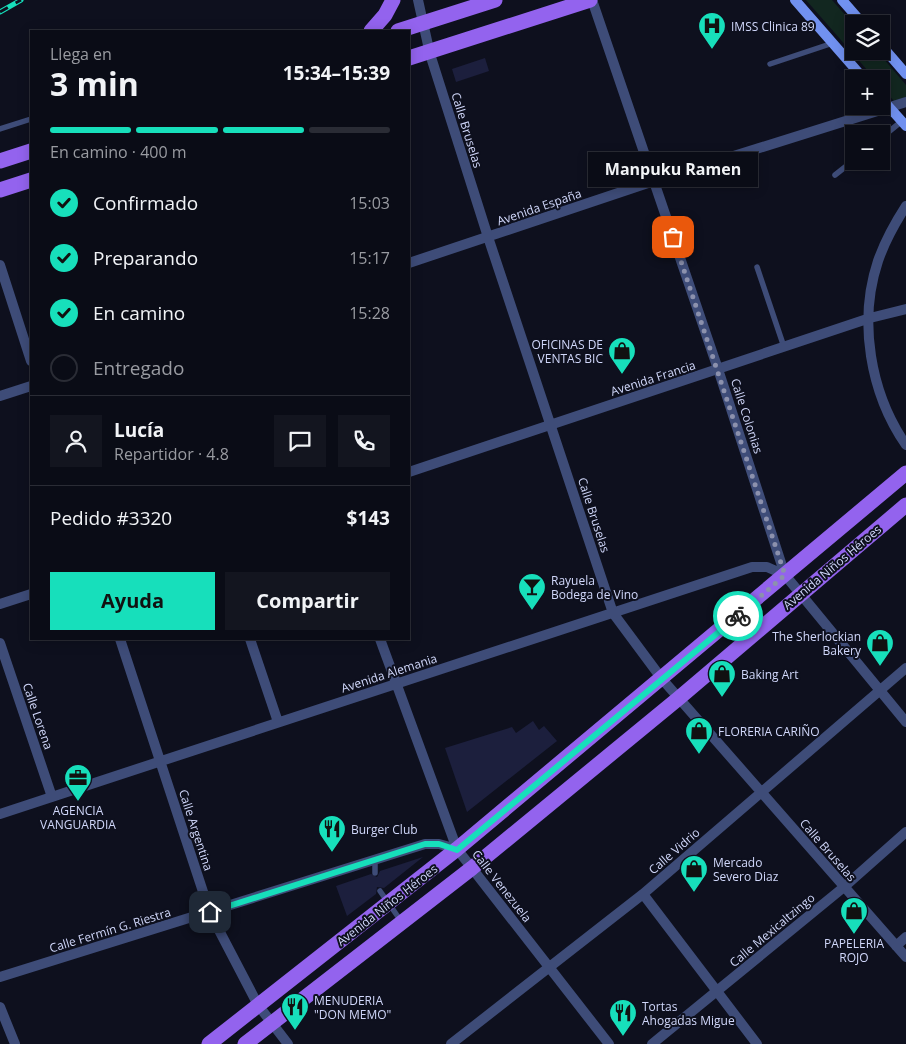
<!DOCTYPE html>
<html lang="es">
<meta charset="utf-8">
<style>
:root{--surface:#0a0c16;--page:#13151f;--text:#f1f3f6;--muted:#999ba1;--line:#2a2c35;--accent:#17dfbb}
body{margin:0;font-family:"Open Sans",sans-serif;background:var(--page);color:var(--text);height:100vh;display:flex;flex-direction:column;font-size:19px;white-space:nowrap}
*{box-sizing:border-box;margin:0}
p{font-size:16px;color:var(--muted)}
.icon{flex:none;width:28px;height:28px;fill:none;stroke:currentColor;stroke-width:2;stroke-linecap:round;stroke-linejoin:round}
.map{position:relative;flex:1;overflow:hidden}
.sheet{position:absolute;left:30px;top:30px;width:380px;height:610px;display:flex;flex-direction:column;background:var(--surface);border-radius:0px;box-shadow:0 2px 12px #0003,0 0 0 1px var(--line)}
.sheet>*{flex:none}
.controls{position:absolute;left:845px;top:15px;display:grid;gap:10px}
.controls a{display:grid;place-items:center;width:45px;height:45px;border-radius:0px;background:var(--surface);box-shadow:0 2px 12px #0003,0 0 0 1px var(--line);font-size:25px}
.pin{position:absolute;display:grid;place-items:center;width:42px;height:42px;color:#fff;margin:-21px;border-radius:10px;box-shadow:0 2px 8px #0006}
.courier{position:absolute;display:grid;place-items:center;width:50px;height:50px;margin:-25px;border:4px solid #17dfbb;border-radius:50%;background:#fff;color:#222;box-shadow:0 1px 6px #0007}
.bubble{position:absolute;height:35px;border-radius:0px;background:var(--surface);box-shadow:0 2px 12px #0003,0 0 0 1px var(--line);font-size:16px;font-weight:700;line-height:35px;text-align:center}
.headline em{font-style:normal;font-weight:700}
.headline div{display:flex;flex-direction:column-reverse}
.headline{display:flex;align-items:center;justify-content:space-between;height:85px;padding:0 20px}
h1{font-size:32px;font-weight:700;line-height:38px}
.bar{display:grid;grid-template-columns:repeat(4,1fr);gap:8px 5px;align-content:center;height:60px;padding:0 20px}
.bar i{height:6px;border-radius:4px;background:var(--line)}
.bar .selected{background:var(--accent)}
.bar p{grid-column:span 4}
.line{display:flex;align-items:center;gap:12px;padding:0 20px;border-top:1px solid var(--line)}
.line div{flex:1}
.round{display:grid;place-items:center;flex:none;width:52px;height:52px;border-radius:0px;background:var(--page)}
ol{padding:0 20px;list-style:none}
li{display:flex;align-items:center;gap:15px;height:55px}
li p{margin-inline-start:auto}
li .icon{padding:5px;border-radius:50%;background:var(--accent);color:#111;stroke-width:4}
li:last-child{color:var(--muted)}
li i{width:28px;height:28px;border:2px solid var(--line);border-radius:50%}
.cta{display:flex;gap:10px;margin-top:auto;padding:10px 20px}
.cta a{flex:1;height:58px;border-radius:0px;background:var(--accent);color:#111;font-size:20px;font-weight:700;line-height:58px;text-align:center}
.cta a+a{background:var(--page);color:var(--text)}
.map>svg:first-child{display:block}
</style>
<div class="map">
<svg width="906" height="1044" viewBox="0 0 906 1044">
<rect width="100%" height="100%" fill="#0e101e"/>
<path fill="#122720" d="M806,0H832L854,25V51H877L906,85V97L894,101L881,86V79H875Z"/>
<path fill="#1c1f3d" d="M485,58L489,71L456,82L452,69Z
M533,721L539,730L544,726L557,741L467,812L445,748L512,727L516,733Z
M423,857L384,888L377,887L376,894L347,916L336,886L371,874L377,877L380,871Z"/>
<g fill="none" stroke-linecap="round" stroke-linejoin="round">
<path stroke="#3e4c78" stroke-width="5.5" d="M770,64L833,43
M0,129L31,119
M881,138L902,121
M835,175L854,160
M757,267L784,347
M375,873V860
M380,891L401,921"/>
<path stroke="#3e4c78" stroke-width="10" d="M418,0L430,54L488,237L613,613L662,679L906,957
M592,0L718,369L785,575L906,722
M906,206C895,223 885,241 878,261C858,321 870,393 906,445
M409,263L654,181L906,102
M0,265L31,361
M0,396L31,386
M409,472L870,318L906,309
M0,604L31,594
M120,639L210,913L258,1005L288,1044
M250,639L278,722
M380,639L457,849L609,1044
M0,643L52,797
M0,814L752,567H767L785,575
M643,894L757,1044
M896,946L906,937
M0,977L425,844H439L457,849
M0,1007L15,1044
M451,1044L643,894L906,668
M652,1044L844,887L906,832"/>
<path stroke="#7191f0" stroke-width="10" d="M795,0L864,79
M842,0L863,24
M881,45L906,74
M881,98L906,126"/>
<path stroke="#9363ee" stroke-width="15" d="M371,31L385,15L393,0
M398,31L495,0
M409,58L590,0
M0,161L31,151
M0,190L31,180
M209,1044L457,849L906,473
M245,1044L472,868L679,698L906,505"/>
<defs>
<path id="rail" d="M0,12L21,0"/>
</defs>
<use href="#rail" stroke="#17dfbb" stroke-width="5"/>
<use href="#rail" stroke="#0e101e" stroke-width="3" stroke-dasharray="9" stroke-linecap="butt"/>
</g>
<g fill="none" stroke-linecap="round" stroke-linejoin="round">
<path stroke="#8c91ad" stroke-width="5" stroke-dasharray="0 9" d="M673,237L785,575L738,616"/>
<path stroke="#17dfbb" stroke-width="6" d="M210,912L425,844H439L457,850L738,616"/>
</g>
<defs>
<symbol id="hospital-pin" viewBox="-11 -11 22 30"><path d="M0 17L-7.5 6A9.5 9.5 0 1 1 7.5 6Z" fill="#17dfbb" stroke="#0e101e"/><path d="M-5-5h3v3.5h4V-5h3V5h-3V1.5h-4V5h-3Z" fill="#111"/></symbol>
<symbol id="shop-pin" viewBox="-11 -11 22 30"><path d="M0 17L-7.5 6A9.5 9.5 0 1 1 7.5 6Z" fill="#17dfbb" stroke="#0e101e"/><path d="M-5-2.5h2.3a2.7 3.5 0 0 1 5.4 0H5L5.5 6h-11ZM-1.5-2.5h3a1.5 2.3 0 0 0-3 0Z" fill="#111"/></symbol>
<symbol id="bar-pin" viewBox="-11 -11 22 30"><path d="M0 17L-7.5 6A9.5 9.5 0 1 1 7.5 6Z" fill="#17dfbb" stroke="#0e101e"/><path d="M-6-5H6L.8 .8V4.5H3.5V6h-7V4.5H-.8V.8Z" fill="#111"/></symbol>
<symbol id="office-pin" viewBox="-11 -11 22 30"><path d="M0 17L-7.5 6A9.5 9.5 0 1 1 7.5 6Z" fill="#17dfbb" stroke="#0e101e"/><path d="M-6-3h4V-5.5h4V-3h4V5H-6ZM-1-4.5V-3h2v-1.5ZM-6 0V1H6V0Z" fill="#111"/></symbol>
<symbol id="restaurant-pin" viewBox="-11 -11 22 30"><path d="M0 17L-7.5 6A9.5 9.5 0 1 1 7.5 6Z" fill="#17dfbb" stroke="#0e101e"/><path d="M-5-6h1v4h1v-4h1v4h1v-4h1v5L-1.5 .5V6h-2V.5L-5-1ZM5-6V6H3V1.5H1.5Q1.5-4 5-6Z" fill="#111"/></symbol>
</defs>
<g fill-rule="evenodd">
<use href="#hospital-pin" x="696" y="10" width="32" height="43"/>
<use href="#shop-pin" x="606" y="335" width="32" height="43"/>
<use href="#bar-pin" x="516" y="571" width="32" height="43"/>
<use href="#shop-pin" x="864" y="627" width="32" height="43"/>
<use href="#shop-pin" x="706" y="658" width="32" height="43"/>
<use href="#shop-pin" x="683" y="715" width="32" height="43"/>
<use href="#office-pin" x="62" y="762" width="32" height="43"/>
<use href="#restaurant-pin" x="316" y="813" width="32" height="43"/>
<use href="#shop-pin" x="678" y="853" width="32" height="43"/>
<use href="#shop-pin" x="838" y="895" width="32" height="43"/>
<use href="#restaurant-pin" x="279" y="991" width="32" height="43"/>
<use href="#restaurant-pin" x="607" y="997" width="32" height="43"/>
</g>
<g text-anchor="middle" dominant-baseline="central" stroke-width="4" stroke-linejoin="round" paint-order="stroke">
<g font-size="12" fill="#d0d7fa" stroke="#0e101e" text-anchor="start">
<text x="731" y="26">IMSS Clinica 89</text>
<text x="603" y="344" text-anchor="end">OFICINAS DE<tspan x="603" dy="14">VENTAS BIC</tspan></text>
<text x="551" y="580">Rayuela<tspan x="551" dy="14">Bodega de Vino</tspan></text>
<text x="861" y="636" text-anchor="end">The Sherlockian<tspan x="861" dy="14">Bakery</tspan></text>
<text x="741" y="674">Baking Art</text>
<text x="718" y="731">FLORERIA CARIÑO</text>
<text x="78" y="810" text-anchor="middle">AGENCIA<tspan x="78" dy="14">VANGUARDIA</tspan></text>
<text x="351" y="829">Burger Club</text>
<text x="713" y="862">Mercado<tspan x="713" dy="14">Severo Diaz</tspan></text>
<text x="854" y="943" text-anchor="middle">PAPELERIA<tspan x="854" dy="14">ROJO</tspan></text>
<text x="314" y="1000">MENUDERIA<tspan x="314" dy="14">"DON MEMO"</tspan></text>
<text x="642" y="1006">Tortas<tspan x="642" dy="14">Ahogadas Migue</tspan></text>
</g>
<g font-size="12" fill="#d0d7fa" stroke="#0e101e">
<text transform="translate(467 130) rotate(73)">Calle Bruselas</text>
<text transform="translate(539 207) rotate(-19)">Avenida España</text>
<text transform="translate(653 378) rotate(-18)">Avenida Francia</text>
<text transform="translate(747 416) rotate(72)">Calle Colonias</text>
<text transform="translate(594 515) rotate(72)">Calle Bruselas</text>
<text transform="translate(832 567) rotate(-40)">Avenida Niños Héroes</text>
<text transform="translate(389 673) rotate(-18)">Avenida Alemania</text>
<text transform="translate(38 716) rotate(71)">Calle Lorena</text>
<text transform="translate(196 830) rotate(72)">Calle Argentina</text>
<text transform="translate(828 850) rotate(49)">Calle Bruselas</text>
<text transform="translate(674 851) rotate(-41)">Calle Vidrio</text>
<text transform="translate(502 886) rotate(52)">Calle Venezuela</text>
<text transform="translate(387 905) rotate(-38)">Avenida Niños Héroes</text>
<text transform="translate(110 930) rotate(-17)">Calle Fermín G. Riestra</text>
<text transform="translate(772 930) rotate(-40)">Calle Mexicaltzingo</text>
</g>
</g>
</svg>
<div class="controls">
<a><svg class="icon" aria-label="layers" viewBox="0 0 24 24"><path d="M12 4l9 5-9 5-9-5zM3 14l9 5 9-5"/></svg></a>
<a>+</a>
<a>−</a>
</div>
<div class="pin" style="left:673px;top:237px;background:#ea580c"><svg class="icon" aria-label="bag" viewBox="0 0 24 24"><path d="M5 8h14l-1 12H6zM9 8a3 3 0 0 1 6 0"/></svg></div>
<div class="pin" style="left:210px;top:912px;background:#1f2937"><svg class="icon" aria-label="home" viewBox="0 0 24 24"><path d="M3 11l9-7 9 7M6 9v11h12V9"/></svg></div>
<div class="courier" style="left:738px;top:616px"><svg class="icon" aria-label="bike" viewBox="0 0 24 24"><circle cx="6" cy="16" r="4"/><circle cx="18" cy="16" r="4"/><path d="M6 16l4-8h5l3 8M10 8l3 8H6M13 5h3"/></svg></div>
<div class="bubble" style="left:588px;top:152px;width:170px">Manpuku Ramen</div>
<section class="sheet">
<div class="headline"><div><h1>3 min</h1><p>Llega en</p></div><em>15:34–15:39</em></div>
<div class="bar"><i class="selected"></i><i class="selected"></i><i class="selected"></i><i></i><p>En camino · 400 m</p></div>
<ol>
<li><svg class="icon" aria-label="check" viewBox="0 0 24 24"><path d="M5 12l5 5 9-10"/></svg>Confirmado<p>15:03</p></li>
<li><svg class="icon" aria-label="check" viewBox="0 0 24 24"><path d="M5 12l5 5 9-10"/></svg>Preparando<p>15:17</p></li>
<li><svg class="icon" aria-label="check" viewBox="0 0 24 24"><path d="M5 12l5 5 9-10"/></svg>En camino<p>15:28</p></li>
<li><i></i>Entregado</li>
</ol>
<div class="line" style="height:90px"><a class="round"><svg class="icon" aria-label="person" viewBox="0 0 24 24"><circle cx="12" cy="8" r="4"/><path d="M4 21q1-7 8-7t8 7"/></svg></a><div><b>Lucía</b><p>Repartidor · 4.8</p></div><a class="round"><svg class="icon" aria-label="chat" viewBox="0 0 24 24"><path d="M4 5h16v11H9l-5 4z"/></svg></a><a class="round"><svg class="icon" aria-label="phone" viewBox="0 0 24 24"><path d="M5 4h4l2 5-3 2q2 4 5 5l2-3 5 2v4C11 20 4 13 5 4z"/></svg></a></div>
<div class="line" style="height:65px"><div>Pedido #3320</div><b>$143</b></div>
<div class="cta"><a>Ayuda</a><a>Compartir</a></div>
</section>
</div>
